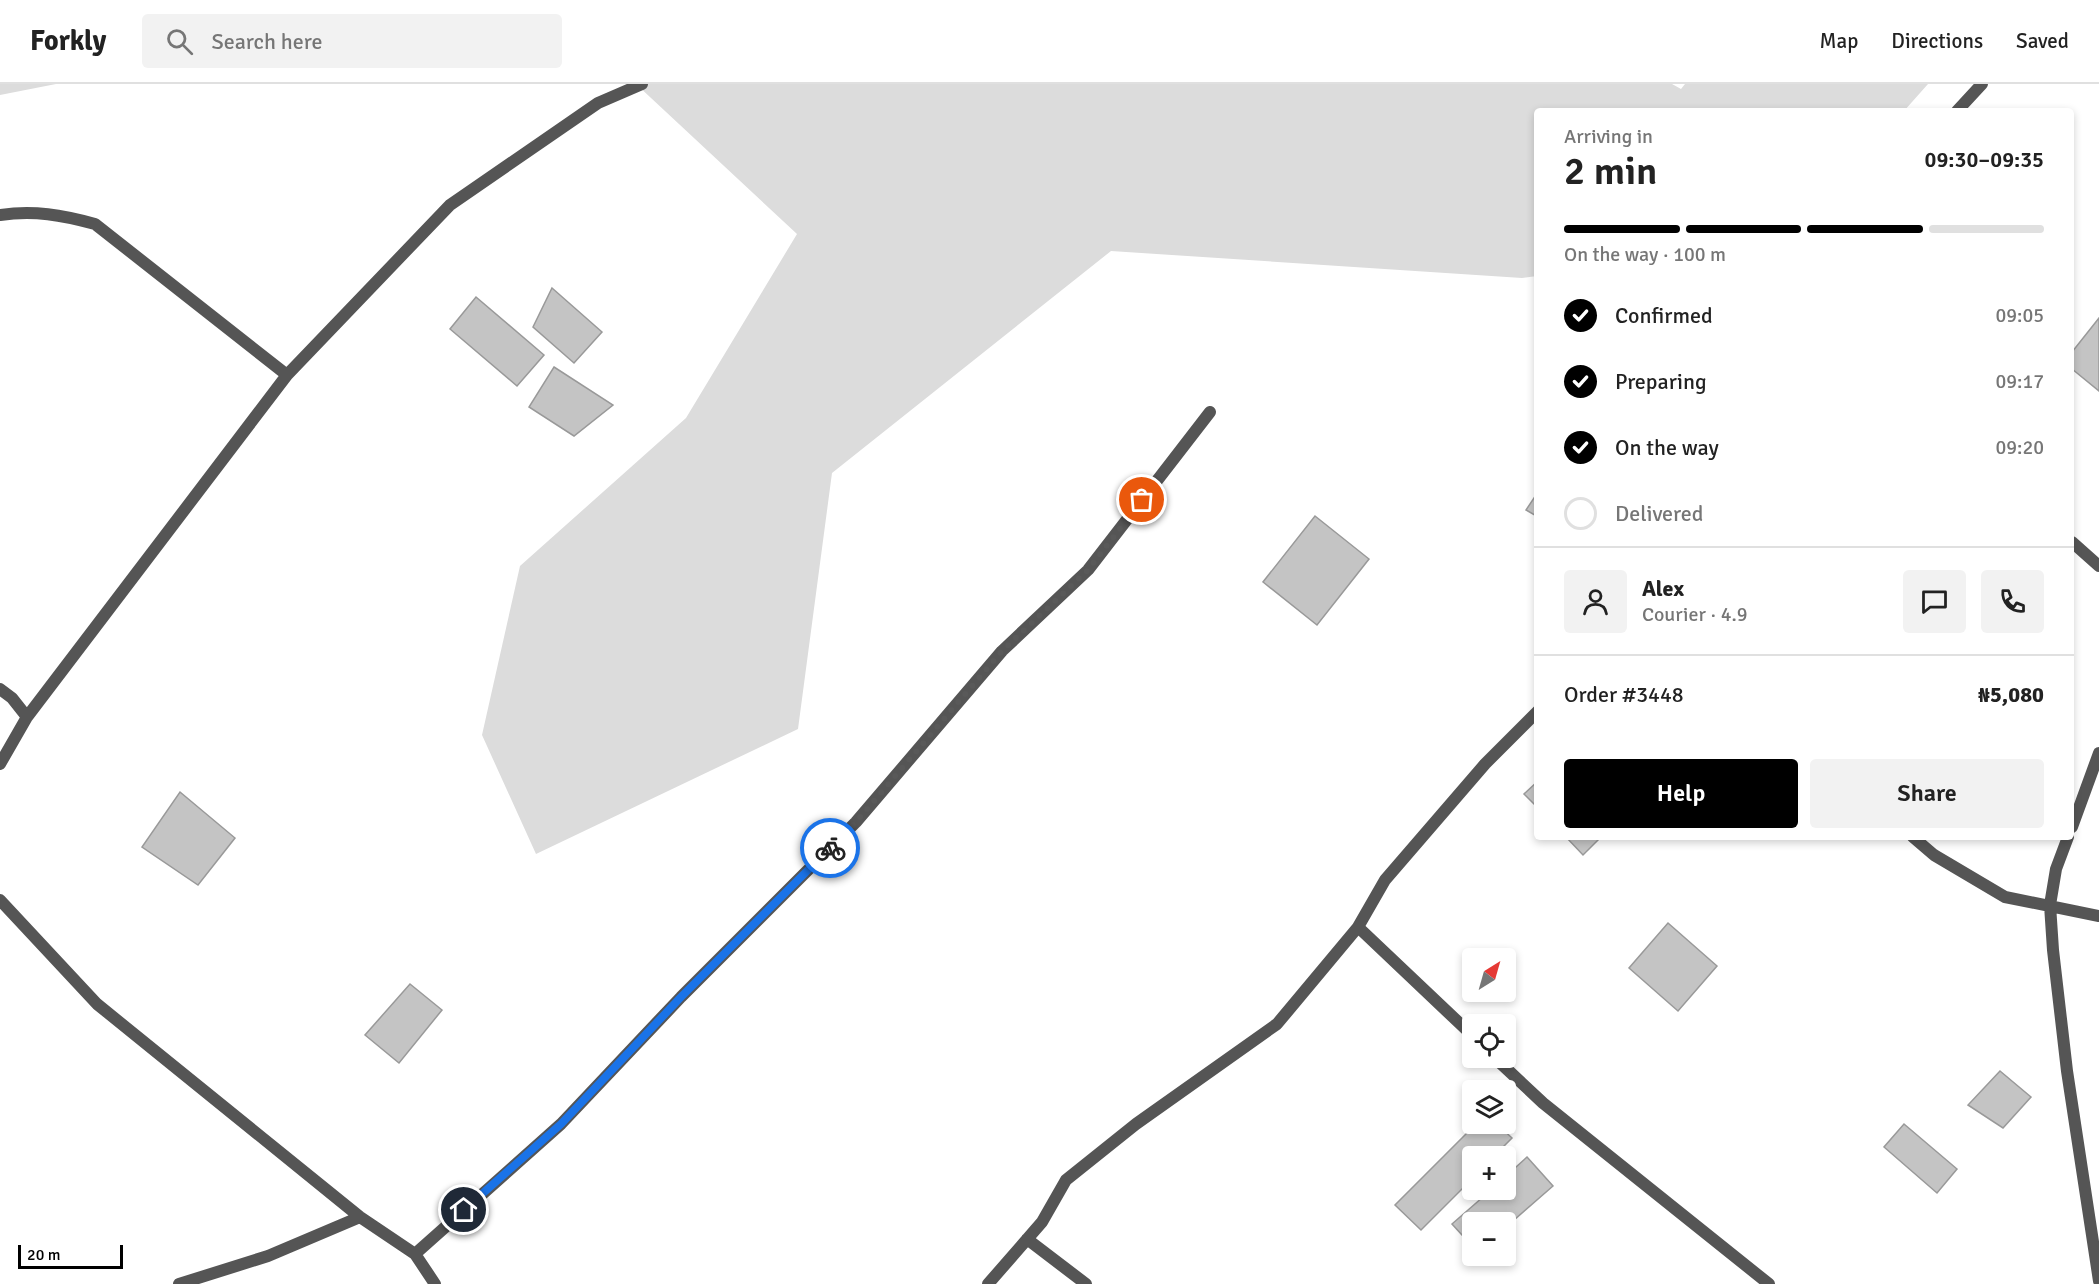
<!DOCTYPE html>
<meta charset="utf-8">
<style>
:root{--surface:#fff;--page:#f2f2f2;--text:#222;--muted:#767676;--line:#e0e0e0;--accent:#000}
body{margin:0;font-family:Signika,sans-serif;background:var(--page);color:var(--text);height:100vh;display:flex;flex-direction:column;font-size:22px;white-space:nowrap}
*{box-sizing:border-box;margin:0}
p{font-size:20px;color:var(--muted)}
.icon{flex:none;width:33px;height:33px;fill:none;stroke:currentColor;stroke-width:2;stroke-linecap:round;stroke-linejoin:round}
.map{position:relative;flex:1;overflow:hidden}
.drawer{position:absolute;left:1534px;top:24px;width:540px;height:732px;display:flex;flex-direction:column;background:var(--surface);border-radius:6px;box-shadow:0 3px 9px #0003}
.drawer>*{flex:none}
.needle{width:39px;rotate:37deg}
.tools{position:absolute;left:1462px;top:864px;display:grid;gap:12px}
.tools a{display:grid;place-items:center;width:54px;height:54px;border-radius:6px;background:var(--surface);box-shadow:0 3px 9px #0003;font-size:30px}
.scale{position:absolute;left:18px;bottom:15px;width:105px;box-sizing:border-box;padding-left:6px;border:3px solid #000;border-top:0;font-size:16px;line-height:21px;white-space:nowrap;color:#000;-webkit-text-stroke:4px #fff;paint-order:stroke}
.pin{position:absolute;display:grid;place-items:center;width:51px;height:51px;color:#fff;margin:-26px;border:3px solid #fff;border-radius:50%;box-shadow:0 2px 6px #0007}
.courier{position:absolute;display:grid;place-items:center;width:60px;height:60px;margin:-30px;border:4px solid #1a73e8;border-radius:50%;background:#fff;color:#222;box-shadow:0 2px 8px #0007}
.headline em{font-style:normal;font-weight:600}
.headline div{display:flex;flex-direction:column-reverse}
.headline{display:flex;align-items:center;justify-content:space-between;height:102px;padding:0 30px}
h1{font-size:39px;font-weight:600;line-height:45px}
.bar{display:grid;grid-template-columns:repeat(4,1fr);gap:9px 6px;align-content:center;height:72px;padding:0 30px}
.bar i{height:8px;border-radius:4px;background:var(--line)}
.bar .selected{background:var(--accent)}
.bar p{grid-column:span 4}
.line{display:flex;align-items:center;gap:15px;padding:0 30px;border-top:2px solid var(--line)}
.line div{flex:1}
.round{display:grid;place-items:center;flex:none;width:63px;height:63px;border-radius:6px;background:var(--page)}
ol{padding:0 30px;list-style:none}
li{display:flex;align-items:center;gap:18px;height:66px}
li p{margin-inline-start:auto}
li .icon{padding:6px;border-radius:50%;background:var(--accent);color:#fff;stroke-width:4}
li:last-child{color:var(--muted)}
li i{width:33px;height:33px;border:3px solid var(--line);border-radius:50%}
.button{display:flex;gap:12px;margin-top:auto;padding:12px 30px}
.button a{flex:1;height:69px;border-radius:6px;background:var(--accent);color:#fff;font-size:24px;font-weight:600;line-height:69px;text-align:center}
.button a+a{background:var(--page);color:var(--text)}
header{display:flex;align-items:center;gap:36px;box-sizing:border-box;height:84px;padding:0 30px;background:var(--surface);border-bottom:2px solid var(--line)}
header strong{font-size:28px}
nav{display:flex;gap:33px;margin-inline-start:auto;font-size:21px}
.search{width:420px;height:54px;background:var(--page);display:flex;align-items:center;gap:15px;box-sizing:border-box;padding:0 21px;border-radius:6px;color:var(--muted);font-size:22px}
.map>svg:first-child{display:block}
</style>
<header>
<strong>Forkly</strong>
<div class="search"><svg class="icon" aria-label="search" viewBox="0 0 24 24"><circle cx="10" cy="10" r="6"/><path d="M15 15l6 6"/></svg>Search here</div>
<nav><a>Map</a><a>Directions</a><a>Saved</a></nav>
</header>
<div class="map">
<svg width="2099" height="1200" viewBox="0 0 2099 1200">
<rect width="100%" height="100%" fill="#fff"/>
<path fill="#dcdcdc" d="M0,0H56L0,11Z
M636,0H1672L1681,5L1685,0H1928L1904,27H1538L1537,192L1522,194L1111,167L832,389L798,645L536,770L482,651L520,482L686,334L797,150Z"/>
<path fill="#c4c4c4" stroke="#999" stroke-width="1.5" d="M552,204L602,248L574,279L533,243Z
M476,213L544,271L517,302L450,245Z
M2099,234V307L2072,285V268Z
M554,283L613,321L574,352L529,323Z
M1538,408V433L1526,426Z
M1315,432L1369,475L1317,541L1263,498Z
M1538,697V724L1524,710Z
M180,708L235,754L198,801L142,763Z
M1566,753H1601L1583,771Z
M1668,839L1717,882L1678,927L1629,884Z
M410,900L442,926L399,979L365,951Z
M2000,987L2031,1013L2003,1044L1968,1021Z
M1476,1040H1497L1512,1054L1494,1072H1473V1094L1421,1146L1395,1121Z
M1904,1040L1957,1085L1937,1109L1884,1063Z
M1527,1073L1553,1102L1506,1143V1138H1473V1163L1452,1140L1491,1106H1506V1092Z"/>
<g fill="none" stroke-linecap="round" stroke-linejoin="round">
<path stroke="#555" stroke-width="12" d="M1957,27L1982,0
M0,131C34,126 62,131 95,140L287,291
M2072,458L2099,482
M0,605L12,614L27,633L0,680
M27,633L287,291L450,121L598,19L642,0
M2072,743L2099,669
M1913,753L1934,771L2005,813L2099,832
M2068,753L2056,785L2050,821L2053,866L2067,987L2099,1197
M0,816L97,920L360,1133L415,1170L435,1200
M1358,843L1473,952
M1495,974L1543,1019L1769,1200
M1027,1155L1086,1200
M415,1170L561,1040L681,913L856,738L1002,567L1088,486L1210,328
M179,1200L268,1172L360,1133
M988,1200L1042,1138L1066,1096L1136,1040L1277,940L1358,843L1385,796L1485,680L1538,627"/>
</g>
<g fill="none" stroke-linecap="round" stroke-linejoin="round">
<path stroke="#595959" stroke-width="6" stroke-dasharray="0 10.8" d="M830,764L856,738L1002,567L1088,486L1142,416"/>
<path stroke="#1a73e8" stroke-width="8" d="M464,1126L561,1040L681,913L830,764"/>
</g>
</svg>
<div class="tools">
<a><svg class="needle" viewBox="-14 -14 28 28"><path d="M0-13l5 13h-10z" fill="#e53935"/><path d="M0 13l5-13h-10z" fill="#767676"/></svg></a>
<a><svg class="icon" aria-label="locate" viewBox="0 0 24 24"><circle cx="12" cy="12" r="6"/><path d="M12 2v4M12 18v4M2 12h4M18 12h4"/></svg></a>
<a><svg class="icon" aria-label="layers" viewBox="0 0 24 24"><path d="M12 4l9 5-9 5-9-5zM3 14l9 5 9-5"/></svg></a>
<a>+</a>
<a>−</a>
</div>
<div class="scale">20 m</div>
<div class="pin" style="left:1142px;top:416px;background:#ea580c"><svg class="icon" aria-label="bag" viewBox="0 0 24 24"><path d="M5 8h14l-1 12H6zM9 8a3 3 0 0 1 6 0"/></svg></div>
<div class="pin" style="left:464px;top:1126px;background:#1f2937"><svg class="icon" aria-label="home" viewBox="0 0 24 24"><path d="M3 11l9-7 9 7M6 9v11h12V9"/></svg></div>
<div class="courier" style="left:830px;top:764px"><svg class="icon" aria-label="bike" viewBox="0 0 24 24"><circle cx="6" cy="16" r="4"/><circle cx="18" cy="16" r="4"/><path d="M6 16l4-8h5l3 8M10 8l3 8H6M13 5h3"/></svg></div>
<section class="drawer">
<div class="headline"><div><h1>2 min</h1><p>Arriving in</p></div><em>09:30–09:35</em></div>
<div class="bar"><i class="selected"></i><i class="selected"></i><i class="selected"></i><i></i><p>On the way · 100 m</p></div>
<ol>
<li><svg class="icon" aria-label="check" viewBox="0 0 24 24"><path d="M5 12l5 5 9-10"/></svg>Confirmed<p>09:05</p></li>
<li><svg class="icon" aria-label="check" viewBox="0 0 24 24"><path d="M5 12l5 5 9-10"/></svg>Preparing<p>09:17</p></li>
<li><svg class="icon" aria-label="check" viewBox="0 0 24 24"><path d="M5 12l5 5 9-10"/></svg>On the way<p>09:20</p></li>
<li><i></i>Delivered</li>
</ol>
<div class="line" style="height:108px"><a class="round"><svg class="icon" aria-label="person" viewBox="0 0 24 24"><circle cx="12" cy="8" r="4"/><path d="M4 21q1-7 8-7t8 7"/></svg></a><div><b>Alex</b><p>Courier · 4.9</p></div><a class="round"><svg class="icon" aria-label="chat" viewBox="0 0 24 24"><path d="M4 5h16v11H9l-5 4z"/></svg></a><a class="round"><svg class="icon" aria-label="phone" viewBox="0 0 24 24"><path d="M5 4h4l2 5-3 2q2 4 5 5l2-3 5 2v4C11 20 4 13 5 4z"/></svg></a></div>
<div class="line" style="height:78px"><div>Order #3448</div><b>₦5,080</b></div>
<div class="button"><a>Help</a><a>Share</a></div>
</section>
</div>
